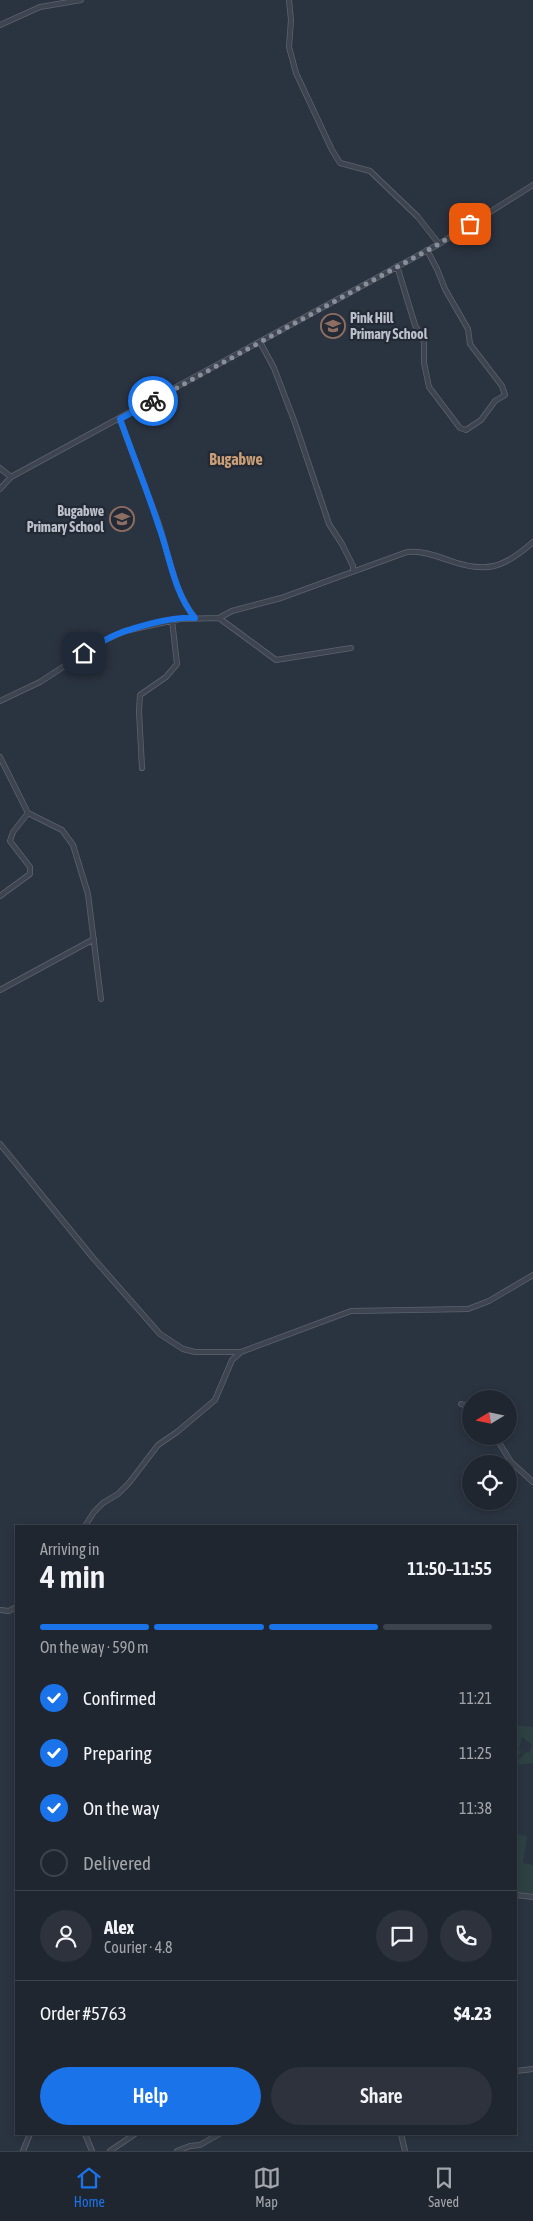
<!DOCTYPE html>
<meta charset="utf-8">
<style>
:root{--surface:#202630;--page:#2d323c;--text:#f1f3f6;--muted:#a2a5ab;--line:#3d434c;--accent:#1a73e8}
body{margin:0;font-family:"Asap Condensed",sans-serif;background:var(--page);color:var(--text);height:100vh;display:flex;flex-direction:column;font-size:19px;white-space:nowrap}
*{box-sizing:border-box;margin:0}
p{font-size:16px;color:var(--muted)}
.icon{flex:none;width:28px;height:28px;fill:none;stroke:currentColor;stroke-width:2;stroke-linecap:round;stroke-linejoin:round}
.map{position:relative;flex:1;overflow:hidden}
.panel{position:absolute;left:15px;top:1525px;width:502px;height:610px;display:flex;flex-direction:column;background:var(--surface);border-radius:0px;box-shadow:0 2px 8px #0003,0 0 0 1px var(--line)}
.panel>*{flex:none}
.needle{width:32px;rotate:260deg}
.fabs{position:absolute;left:462px;top:1390px;display:grid;gap:10px}
.fabs a{display:grid;place-items:center;width:55px;height:55px;border-radius:50%;background:var(--surface);box-shadow:0 2px 8px #0003,0 0 0 1px var(--line);font-size:25px}
.pin{position:absolute;display:grid;place-items:center;width:42px;height:42px;color:#fff;margin:-21px;border-radius:10px;box-shadow:0 2px 8px #0006}
.courier{position:absolute;display:grid;place-items:center;width:50px;height:50px;margin:-25px;border:4px solid #1a73e8;border-radius:50%;background:#fff;color:#222;box-shadow:0 1px 6px #0007}
.head em{font-style:normal;font-weight:600}
.head div{display:flex;flex-direction:column-reverse}
.head{display:flex;align-items:center;justify-content:space-between;height:85px;padding:0 25px}
h1{font-size:32px;font-weight:600;line-height:38px}
.bar{display:grid;grid-template-columns:repeat(4,1fr);gap:8px 5px;align-content:center;height:60px;padding:0 25px}
.bar i{height:6px;border-radius:4px;background:var(--line)}
.bar .on{background:var(--accent)}
.bar p{grid-column:span 4}
.line{display:flex;align-items:center;gap:12px;padding:0 25px;border-top:1px solid var(--line)}
.line div{flex:1}
.round{display:grid;place-items:center;flex:none;width:52px;height:52px;border-radius:26px;background:var(--page)}
ol{padding:0 25px;list-style:none}
li{display:flex;align-items:center;gap:15px;height:55px}
li p{margin-inline-start:auto}
li .icon{padding:5px;border-radius:50%;background:var(--accent);color:#fff;stroke-width:4}
li:last-child{color:var(--muted)}
li i{width:28px;height:28px;border:2px solid var(--line);border-radius:50%}
.cta{display:flex;gap:10px;margin-top:auto;padding:10px 25px}
.cta a{flex:1;height:58px;border-radius:30px;background:var(--accent);color:#fff;font-size:20px;font-weight:600;line-height:58px;text-align:center}
.cta a+a{background:var(--page);color:var(--text)}
.tab-bar{display:flex;justify-content:space-around;align-items:center;height:70px;border-top:1px solid var(--line);background:var(--surface);font-size:14px;color:var(--muted)}
.tab-bar a{display:grid;justify-items:center;gap:2px}
.tab-bar .on{color:var(--accent)}
.map>svg:first-child{display:block}
</style>
<div class="map">
<svg width="533" height="2151" viewBox="0 0 533 2151">
<rect width="100%" height="100%" fill="#2a3340"/>
<path fill="#2d4042" d="M516,1725L533,1727V1763L516,1765V1762L526,1752L529,1753L532,1745L522,1737L519,1750L522,1752L516,1757Z
M516,1834L527,1836L523,1863L533,1865V1895L516,1893Z"/>
<g fill="none" stroke-linecap="round" stroke-linejoin="round">
<defs>
<path id="minor" d="M289,0L291,20L289,47L296,73L332,150L340,163L370,171L418,217L439,244
M0,25L40,7L81,0
M397,266L415,325L424,342V363L429,387L460,428L466,430L481,420L495,401L505,395L502,386L470,344L468,329L445,289L437,269L427,250
M260,342L274,368L295,423L329,524L342,544L353,566V571
M120,419C132,453 145,486 157,519C169,552 173,591 195,618
M0,468L11,477
M0,489L11,477L439,244L533,185
M219,618L276,660L351,648
M0,701L40,682L103,641L125,631L180,619L219,618L232,611L281,598L407,552C423,551 434,555 448,560C486,574 504,568 533,542
M0,757L28,813L62,830L73,845L88,894L101,999
M142,768L139,711L140,695L166,677L177,664L172,620
M0,896L30,874V867L10,841L13,832L28,813
M0,990L94,939
M0,1144L94,1259L160,1334L183,1349L195,1352H240
M461,1404L471,1407
M495,1436L511,1462L533,1482
M85,1526L94,1512L103,1503L118,1494L129,1483L158,1445L177,1432L215,1400L232,1360L241,1352L351,1311L468,1309L489,1301L533,1275
M0,1610L9,1611L16,1607
M516,1895L533,1897
M516,2071L533,2069
M85,2134L92,2151
M401,2134L405,2151
M23,2151L30,2134
M110,2151L135,2134
M177,2151L190,2146L200,2145L219,2134"/>
</defs>
<use href="#minor" stroke="#5c636d" stroke-width="6"/>
<use href="#minor" stroke="#3e4550" stroke-width="4.5"/>
</g>
<g fill="none" stroke-linecap="round" stroke-linejoin="round">
<path stroke="#888f9a" stroke-width="5" stroke-dasharray="0 9" d="M153,401L439,244L470,224"/>
<path stroke="#1a73e8" stroke-width="6" d="M84,653C94,647 104,640 115,635C135,627 173,616 195,618C174,593 170,557 159,527C147,490 133,455 120,419L153,401"/>
</g>
<defs>
<symbol id="school-ring" viewBox="-11 -11 22 22"><circle r="9.5" fill="#232a35" stroke="#8d6e63" stroke-width="1.5"/><path d="M0-5L7-2L0 1L-7-2ZM-4 1L0 2.5L4 1V4Q0 6-4 4Z" fill="#8d6e63"/></symbol>
</defs>
<g fill-rule="evenodd">
<use href="#school-ring" x="319" y="312" width="28" height="28"/>
<use href="#school-ring" x="108" y="505" width="28" height="28"/>
</g>
<g text-anchor="middle" dominant-baseline="central" stroke-width="4.5" stroke-linejoin="round" paint-order="stroke">
<g font-size="14" font-weight="bold" fill="#bbc0ca" stroke="#232a35" text-anchor="start">
<text x="350" y="318">Pink Hill<tspan x="350" dy="16">Primary School</tspan></text>
<text x="104" y="511" text-anchor="end">Bugabwe<tspan x="104" dy="16">Primary School</tspan></text>
</g>
<g font-size="16" font-weight="bold" fill="#ca9e76" stroke="#232a35">
<text x="236" y="459">Bugabwe</text>
</g>
</g>
</svg>
<div class="fabs">
<a><svg class="needle" viewBox="-14 -14 28 28"><path d="M0-13l5 13h-10z" fill="#e53935"/><path d="M0 13l5-13h-10z" fill="#a2a5ab"/></svg></a>
<a><svg class="icon" aria-label="locate" viewBox="0 0 24 24"><circle cx="12" cy="12" r="6"/><path d="M12 2v4M12 18v4M2 12h4M18 12h4"/></svg></a>
</div>
<div class="pin" style="left:470px;top:224px;background:#ea580c"><svg class="icon" aria-label="bag" viewBox="0 0 24 24"><path d="M5 8h14l-1 12H6zM9 8a3 3 0 0 1 6 0"/></svg></div>
<div class="pin" style="left:84px;top:653px;background:#1f2937"><svg class="icon" aria-label="home" viewBox="0 0 24 24"><path d="M3 11l9-7 9 7M6 9v11h12V9"/></svg></div>
<div class="courier" style="left:153px;top:401px"><svg class="icon" aria-label="bike" viewBox="0 0 24 24"><circle cx="6" cy="16" r="4"/><circle cx="18" cy="16" r="4"/><path d="M6 16l4-8h5l3 8M10 8l3 8H6M13 5h3"/></svg></div>
<section class="panel">
<div class="head"><div><h1>4 min</h1><p>Arriving in</p></div><em>11:50–11:55</em></div>
<div class="bar"><i class="on"></i><i class="on"></i><i class="on"></i><i></i><p>On the way · 590 m</p></div>
<ol>
<li><svg class="icon" aria-label="check" viewBox="0 0 24 24"><path d="M5 12l5 5 9-10"/></svg>Confirmed<p>11:21</p></li>
<li><svg class="icon" aria-label="check" viewBox="0 0 24 24"><path d="M5 12l5 5 9-10"/></svg>Preparing<p>11:25</p></li>
<li><svg class="icon" aria-label="check" viewBox="0 0 24 24"><path d="M5 12l5 5 9-10"/></svg>On the way<p>11:38</p></li>
<li><i></i>Delivered</li>
</ol>
<div class="line" style="height:90px"><a class="round"><svg class="icon" aria-label="person" viewBox="0 0 24 24"><circle cx="12" cy="8" r="4"/><path d="M4 21q1-7 8-7t8 7"/></svg></a><div><b>Alex</b><p>Courier · 4.8</p></div><a class="round"><svg class="icon" aria-label="chat" viewBox="0 0 24 24"><path d="M4 5h16v11H9l-5 4z"/></svg></a><a class="round"><svg class="icon" aria-label="phone" viewBox="0 0 24 24"><path d="M5 4h4l2 5-3 2q2 4 5 5l2-3 5 2v4C11 20 4 13 5 4z"/></svg></a></div>
<div class="line" style="height:65px"><div>Order #5763</div><b>$4.23</b></div>
<div class="cta"><a>Help</a><a>Share</a></div>
</section>
</div>
<nav class="tab-bar">
<a class="on"><svg class="icon" aria-label="home" viewBox="0 0 24 24"><path d="M3 11l9-7 9 7M6 9v11h12V9"/></svg>Home</a>
<a><svg class="icon" aria-label="map" viewBox="0 0 24 24"><path d="M3 6l6-2 6 2 6-2v14l-6 2-6-2-6 2zM9 4v14M15 6v14"/></svg>Map</a>
<a><svg class="icon" aria-label="saved" viewBox="0 0 24 24"><path d="M7 4h10v16l-5-4-5 4z"/></svg>Saved</a>
</nav>
